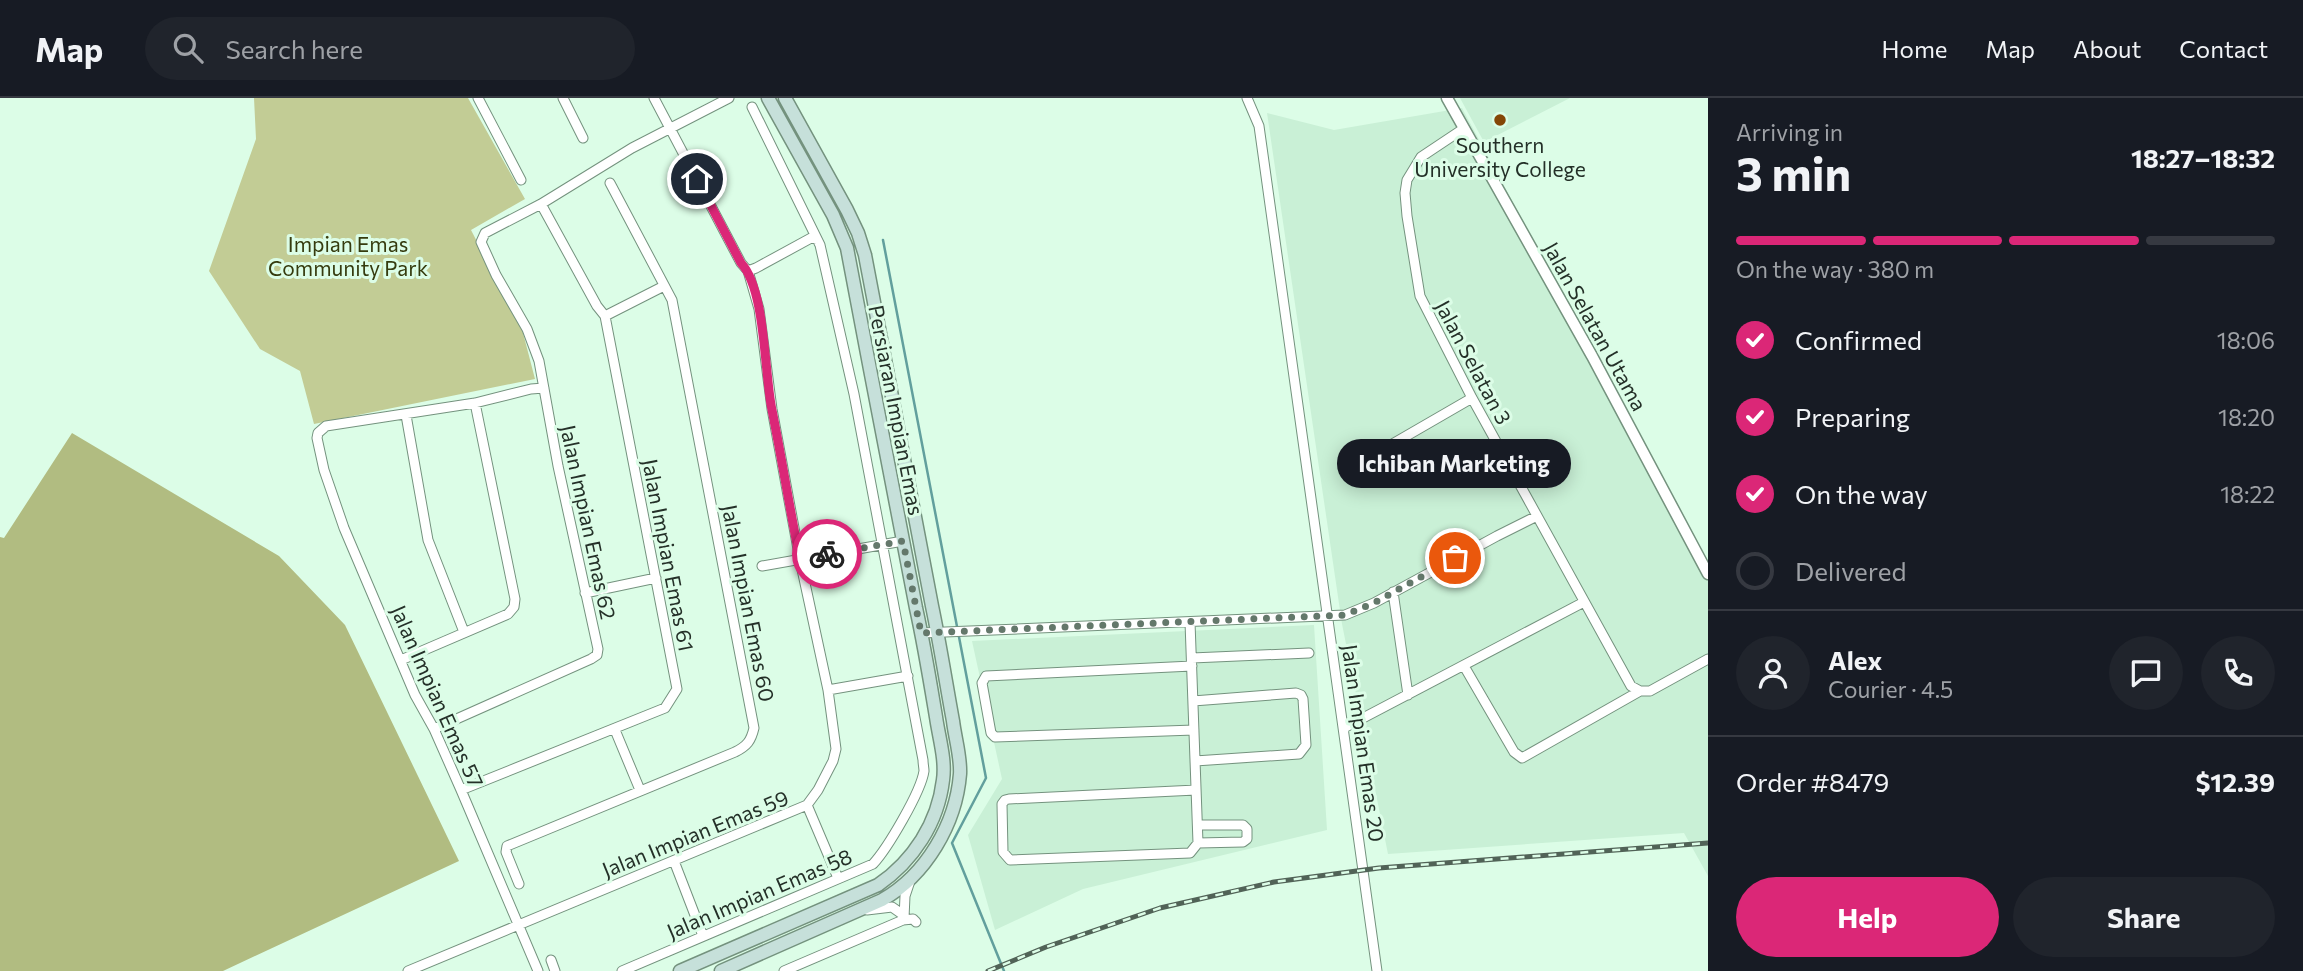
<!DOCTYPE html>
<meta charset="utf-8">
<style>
:root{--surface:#171b24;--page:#20242c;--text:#f1f3f6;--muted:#9ea1a6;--line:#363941;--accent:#db2777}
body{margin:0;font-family:Commissioner,sans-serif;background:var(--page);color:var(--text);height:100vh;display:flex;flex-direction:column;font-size:26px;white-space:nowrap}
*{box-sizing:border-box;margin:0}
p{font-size:23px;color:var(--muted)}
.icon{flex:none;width:38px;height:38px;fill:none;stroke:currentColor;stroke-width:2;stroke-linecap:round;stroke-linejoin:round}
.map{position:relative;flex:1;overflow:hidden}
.sheet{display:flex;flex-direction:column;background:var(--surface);width:595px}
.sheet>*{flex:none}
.pin{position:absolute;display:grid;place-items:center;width:60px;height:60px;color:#fff;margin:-30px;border:4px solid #fff;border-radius:50%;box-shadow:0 2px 7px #0007}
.courier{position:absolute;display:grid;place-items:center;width:70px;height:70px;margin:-35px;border:5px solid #db2777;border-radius:50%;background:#fff;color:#222;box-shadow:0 2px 9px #0007}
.bubble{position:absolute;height:49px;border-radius:24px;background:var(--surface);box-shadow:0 4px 18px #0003;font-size:23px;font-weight:700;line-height:49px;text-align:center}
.head em{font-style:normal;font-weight:700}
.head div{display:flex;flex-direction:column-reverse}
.head{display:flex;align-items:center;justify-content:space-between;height:119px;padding:0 28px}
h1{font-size:46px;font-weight:700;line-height:52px}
.bar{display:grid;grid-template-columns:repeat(4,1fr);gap:10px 7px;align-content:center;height:84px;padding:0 28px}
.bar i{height:9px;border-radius:5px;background:var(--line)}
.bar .on{background:var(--accent)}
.bar p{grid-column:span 4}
.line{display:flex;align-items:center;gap:18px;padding:0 28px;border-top:2px solid var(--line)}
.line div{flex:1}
.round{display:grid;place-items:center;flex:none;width:74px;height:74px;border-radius:37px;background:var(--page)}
ol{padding:0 28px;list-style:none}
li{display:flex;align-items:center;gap:21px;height:77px}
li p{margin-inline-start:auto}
li .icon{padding:7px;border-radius:50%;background:var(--accent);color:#fff;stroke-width:4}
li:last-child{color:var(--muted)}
li i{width:38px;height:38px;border:4px solid var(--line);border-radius:50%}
.button{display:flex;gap:14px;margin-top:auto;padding:14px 28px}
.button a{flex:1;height:80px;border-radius:42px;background:var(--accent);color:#fff;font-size:28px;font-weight:700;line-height:80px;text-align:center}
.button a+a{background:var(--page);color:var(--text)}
header{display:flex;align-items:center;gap:42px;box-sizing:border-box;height:98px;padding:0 35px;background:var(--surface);border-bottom:2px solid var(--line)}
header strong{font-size:33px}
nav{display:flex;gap:38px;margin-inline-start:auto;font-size:24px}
.search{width:490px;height:63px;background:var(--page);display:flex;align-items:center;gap:18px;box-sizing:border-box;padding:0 24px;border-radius:38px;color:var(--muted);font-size:26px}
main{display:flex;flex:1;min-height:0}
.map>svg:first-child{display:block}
</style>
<header>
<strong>Map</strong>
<div class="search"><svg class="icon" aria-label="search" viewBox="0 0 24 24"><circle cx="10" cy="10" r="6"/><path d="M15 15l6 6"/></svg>Search here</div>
<nav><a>Home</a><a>Map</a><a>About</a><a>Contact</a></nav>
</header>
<main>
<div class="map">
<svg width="1708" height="873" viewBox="0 0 1708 873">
<rect width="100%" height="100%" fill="#dcfde7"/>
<path fill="#c9f0d6" d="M1460,0H1570L1484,44Z
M1462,10L1595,256L1708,475V778L1684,735L1388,756L1342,526L1267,15L1334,32Z
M1314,527L1327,732L1083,791L995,832L968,737L1002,681L972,543Z"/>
<path fill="#c2cc95" d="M254,0H468L525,101L471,132L522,231L535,281L314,326L300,273L260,251L209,173L256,41Z"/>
<path fill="#b1bc81" d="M72,335L279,458L345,527L459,763L223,873H0V439L4,440Z"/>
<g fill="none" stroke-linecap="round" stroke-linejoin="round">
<path stroke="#629f9d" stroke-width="2.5" d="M883,142L986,680L952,745L1004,873"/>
<defs>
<path id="minor" d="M478,0L521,82
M563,0L583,40
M1247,0L1259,28L1377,873
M1463,31L1421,59L1407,82L1405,95L1407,118L1420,198L1472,300L1631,588L1640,593H1650L1708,561
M748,173L756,170L811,140L817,141
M605,218L664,188
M406,317L428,442L464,534
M1389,348L1472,300
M762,468L903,443
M1393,494L1408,597
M585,495L656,480
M1190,524L1198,745L1190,755L1010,762L1003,754L1002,706L1005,702L1009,701L1196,692
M921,535L1345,517L1374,505L1497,438L1537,418
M1192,560L1309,555
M401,562L508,516L514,509L515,501L475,305
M1192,568L986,578L982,585L991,635L995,639L1194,632
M1464,568L1514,654L1522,660L1640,593
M828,592L908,578
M1193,603L1296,595L1301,597L1303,601L1306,647L1299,656L1195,663
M1344,630L1584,504
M434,631L591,561L597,557L598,551L558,368L539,263L527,231L496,177L481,144L485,135L541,106L632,50L729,0
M615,632L640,692
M461,692L665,610L677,591L605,218L597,208L541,106
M807,707L838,780
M1198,727H1243L1247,731V741L1243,744L1198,745
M674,763L703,838
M519,786L506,754L507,748L735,654C747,648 751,643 754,630L672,202L610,85
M867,812L892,809L902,816L903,822
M904,820L905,798L910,783
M551,862L555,873
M408,873L807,707L818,692L833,663L836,651L828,592L800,462L772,311L759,211L748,173L741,165L654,0
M538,873L461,692L434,631L415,597L344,430L324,372L317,340L318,335L326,328L475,305L531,291L544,290
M622,873L873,766C887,751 921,694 924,673C924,670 923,666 923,662L854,296L820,147L752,9
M784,873L903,822L913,821L916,824"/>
<path id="tertiary" d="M1447,0L1592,258L1708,476"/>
<path id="secondary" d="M680,873L878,787C913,763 938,725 943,682C946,662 939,640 936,619C930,583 924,546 916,510C892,390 870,270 847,150L833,117L768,0
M721,873L882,802C926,777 956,726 960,676C961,659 955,640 953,623C946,585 940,546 932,508C909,391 887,274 865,157L858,135L847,112L785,0"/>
</defs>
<use href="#minor" stroke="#74927e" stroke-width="11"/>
<use href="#tertiary" stroke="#74927e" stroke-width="13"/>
<use href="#secondary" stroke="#74927e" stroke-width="15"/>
<use href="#minor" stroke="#fff" stroke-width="9"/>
<use href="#tertiary" stroke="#fff" stroke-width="10"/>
<use href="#secondary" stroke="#c6e0da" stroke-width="12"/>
<defs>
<path id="rail" d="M988,873L1046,849L1160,810L1274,784L1379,770L1708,745"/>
</defs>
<use href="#rail" stroke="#516357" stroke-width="5"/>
<use href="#rail" stroke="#dcfde7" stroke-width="2.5" stroke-dasharray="8" stroke-linecap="butt"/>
</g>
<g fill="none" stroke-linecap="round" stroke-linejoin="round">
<path stroke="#64786b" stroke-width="7" stroke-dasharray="0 12.6" d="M827,456L903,443L921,535L1345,517L1374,505L1455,460"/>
<path stroke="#db2777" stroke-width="9" d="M697,81L741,165C766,192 764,275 772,312C782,362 790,412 800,462L827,456"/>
</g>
<circle fill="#844606" stroke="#dcfde7" stroke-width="2.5" cx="1500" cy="22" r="7"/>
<g text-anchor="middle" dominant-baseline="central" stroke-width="6" stroke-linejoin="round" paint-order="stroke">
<g font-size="21" fill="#243028" stroke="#dcfde7">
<text x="1500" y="46">Southern<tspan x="1500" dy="24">University College</tspan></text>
</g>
<g font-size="21" fill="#353b0e" stroke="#dcfde7">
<text x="348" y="145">Impian Emas<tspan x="348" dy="24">Community Park</tspan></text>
</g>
<g font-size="21" fill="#243028" stroke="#dcfde7">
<text transform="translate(1596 228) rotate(61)">Jalan Selatan Utama</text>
<text transform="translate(1474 264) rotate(62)">Jalan Selatan 3</text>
<text transform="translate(897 312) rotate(79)">Persiaran Impian Emas</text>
<text transform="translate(589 424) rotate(78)">Jalan Impian Emas 62</text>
<text transform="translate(669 457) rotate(79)">Jalan Impian Emas 61</text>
<text transform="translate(749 505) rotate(79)">Jalan Impian Emas 60</text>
<text transform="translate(438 598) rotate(66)">Jalan Impian Emas 57</text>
<text transform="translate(1364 645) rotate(82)">Jalan Impian Emas 20</text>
<text transform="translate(695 735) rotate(-22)">Jalan Impian Emas 59</text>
<text transform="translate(759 795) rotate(-23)">Jalan Impian Emas 58</text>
</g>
</g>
</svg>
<div class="pin" style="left:1455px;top:460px;background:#ea580c"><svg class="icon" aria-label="bag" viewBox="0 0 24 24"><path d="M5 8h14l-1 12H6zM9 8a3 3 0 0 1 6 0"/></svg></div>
<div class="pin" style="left:697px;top:81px;background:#1f2937"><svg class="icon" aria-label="home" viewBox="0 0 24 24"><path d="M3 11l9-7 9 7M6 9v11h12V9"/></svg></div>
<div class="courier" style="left:827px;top:456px"><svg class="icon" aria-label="bike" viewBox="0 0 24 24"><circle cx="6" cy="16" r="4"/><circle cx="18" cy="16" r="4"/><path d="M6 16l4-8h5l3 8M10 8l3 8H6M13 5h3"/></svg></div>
<div class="bubble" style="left:1337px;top:341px;width:234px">Ichiban Marketing</div>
</div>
<section class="sheet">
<div class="head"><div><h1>3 min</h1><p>Arriving in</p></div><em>18:27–18:32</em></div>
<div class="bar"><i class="on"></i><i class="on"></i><i class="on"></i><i></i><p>On the way · 380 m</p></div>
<ol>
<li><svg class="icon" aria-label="check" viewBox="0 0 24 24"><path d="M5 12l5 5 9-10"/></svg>Confirmed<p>18:06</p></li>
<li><svg class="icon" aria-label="check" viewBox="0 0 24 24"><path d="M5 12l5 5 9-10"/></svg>Preparing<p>18:20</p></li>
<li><svg class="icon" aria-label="check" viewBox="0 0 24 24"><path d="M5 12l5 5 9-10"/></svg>On the way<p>18:22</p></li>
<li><i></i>Delivered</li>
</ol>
<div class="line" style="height:126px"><a class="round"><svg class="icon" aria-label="person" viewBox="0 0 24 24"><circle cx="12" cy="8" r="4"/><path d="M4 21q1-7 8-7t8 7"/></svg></a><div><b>Alex</b><p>Courier · 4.5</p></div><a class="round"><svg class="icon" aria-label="chat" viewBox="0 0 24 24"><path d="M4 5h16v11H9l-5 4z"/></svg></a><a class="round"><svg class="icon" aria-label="phone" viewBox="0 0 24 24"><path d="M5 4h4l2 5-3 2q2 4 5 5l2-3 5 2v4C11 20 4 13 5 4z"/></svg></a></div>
<div class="line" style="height:91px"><div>Order #8479</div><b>$12.39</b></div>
<div class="button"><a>Help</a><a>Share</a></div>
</section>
</main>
